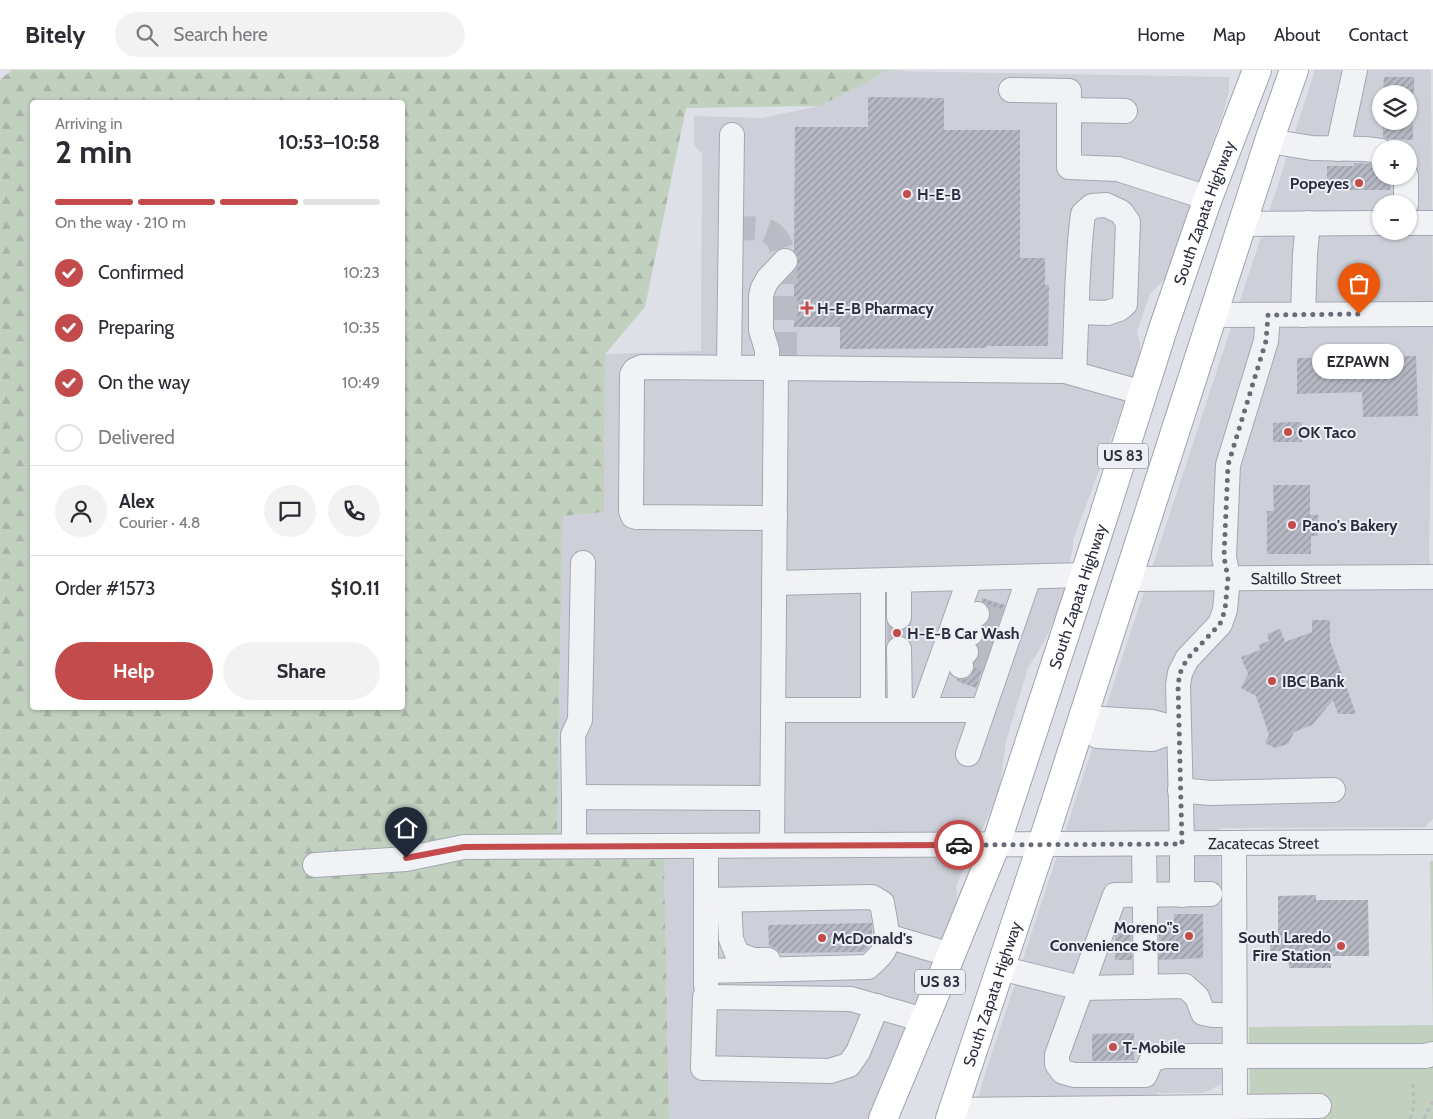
<!DOCTYPE html>
<meta charset="utf-8">
<style>
:root{--surface:#fff;--page:#f2f2f3;--text:#2b2b33;--muted:#7c7c81;--line:#e1e1e2;--accent:#c44b4b}
body{margin:0;font-family:Cabin,sans-serif;background:var(--page);color:var(--text);height:100vh;display:flex;flex-direction:column;font-size:19px;white-space:nowrap}
*{box-sizing:border-box;margin:0}
p{font-size:16px;color:var(--muted)}
.icon{flex:none;width:28px;height:28px;fill:none;stroke:currentColor;stroke-width:2;stroke-linecap:round;stroke-linejoin:round}
.map{position:relative;flex:1;overflow:hidden}
.side{position:absolute;left:30px;top:30px;width:375px;height:610px;display:flex;flex-direction:column;background:var(--surface);border-radius:5px;box-shadow:0 1px 4px #0004}
.side>*{flex:none}
.fabs{position:absolute;left:1372px;top:15px;display:grid;gap:10px}
.fabs a{display:grid;place-items:center;width:45px;height:45px;border-radius:50%;background:var(--surface);box-shadow:0 1px 4px #0004;font-size:25px}
.pin{position:absolute;display:grid;place-items:center;width:42px;height:42px;color:#fff;margin:-51px -21px;border-radius:50% 50% 50% 0;rotate:-45deg;box-shadow:0 0 5px #0007}
.pin .icon{rotate:45deg}
.courier{position:absolute;display:grid;place-items:center;width:50px;height:50px;margin:-25px;border:4px solid #c44b4b;border-radius:50%;background:#fff;color:#222;box-shadow:0 1px 6px #0007}
.bubble{position:absolute;height:35px;border-radius:18px;background:var(--surface);box-shadow:0 1px 4px #0004;font-size:16px;font-weight:700;line-height:35px;text-align:center}
.head em{font-style:normal;font-weight:700}
.head div{display:flex;flex-direction:column-reverse}
.head{display:flex;align-items:center;justify-content:space-between;height:85px;padding:0 25px}
h1{font-size:32px;font-weight:700;line-height:38px}
.bar{display:grid;grid-template-columns:repeat(4,1fr);gap:8px 5px;align-content:center;height:60px;padding:0 25px}
.bar i{height:6px;border-radius:4px;background:var(--line)}
.bar .selected{background:var(--accent)}
.bar p{grid-column:span 4}
.line{display:flex;align-items:center;gap:12px;padding:0 25px;border-top:1px solid var(--line)}
.line div{flex:1}
.round{display:grid;place-items:center;flex:none;width:52px;height:52px;border-radius:26px;background:var(--page)}
ol{padding:0 25px;list-style:none}
li{display:flex;align-items:center;gap:15px;height:55px}
li p{margin-inline-start:auto}
li .icon{padding:5px;border-radius:50%;background:var(--accent);color:#fff;stroke-width:4}
li:last-child{color:var(--muted)}
li i{width:28px;height:28px;border:2px solid var(--line);border-radius:50%}
.cta{display:flex;gap:10px;margin-top:auto;padding:10px 25px}
.cta a{flex:1;height:58px;border-radius:30px;background:var(--accent);color:#fff;font-size:20px;font-weight:700;line-height:58px;text-align:center}
.cta a+a{background:var(--page);color:var(--text)}
header{display:flex;align-items:center;gap:30px;box-sizing:border-box;height:70px;padding:0 25px;background:var(--surface);border-bottom:1px solid var(--line)}
header strong{font-size:24px}
nav{display:flex;gap:28px;margin-inline-start:auto;font-size:18px}
.search{width:350px;height:45px;background:var(--page);display:flex;align-items:center;gap:12px;box-sizing:border-box;padding:0 18px;border-radius:28px;color:var(--muted);font-size:19px}
.map>svg:first-child{display:block}
</style>
<header>
<strong>Bitely</strong>
<div class="search"><svg class="icon" aria-label="search" viewBox="0 0 24 24"><circle cx="10" cy="10" r="6"/><path d="M15 15l6 6"/></svg>Search here</div>
<nav><a>Home</a><a>Map</a><a>About</a><a>Contact</a></nav>
</header>
<div class="map">
<svg width="1433" height="1049" viewBox="0 0 1433 1049">
<defs>
<pattern id="forest-firs" width="22" height="20" patternUnits="userSpaceOnUse" patternTransform="scale(1.25)"><rect width="22" height="20" fill="#c2d0c0"/><path d="M5 1l3.5 6h-7zM16 11l3.5 6h-7z" fill="#a7b3a6"/></pattern>
<pattern id="building-hatch" width="6" height="6" patternUnits="userSpaceOnUse" patternTransform="scale(1.25)"><rect width="6" height="6" fill="#b6b9c3"/><path d="M-1 1l2-2M0 6l6-6M5 7l2-2" fill="none" stroke="#9497a0"/></pattern>
</defs>
<rect width="100%" height="100%" fill="#dee0e7"/>
<path fill="#cdcfd9" fill-rule="evenodd" d="M1315,0H1431L1433,264L1429,485L1433,508V749L1427,754V757L1220,758L1222,1013L1212,1019L1203,1023H1157L1160,1049H972L985,1004L1260,170ZM1381,24H1409V51H1381ZM1381,79H1409V106H1381ZM1381,134H1409V161H1381Z
M885,1L1229,7V21L1223,43L1166,208L1150,224L1137,261L1140,274V286L1119,347L1073,470V477L1062,531L1045,570L1028,598L1006,671L1000,715L990,742L956,816L957,833L867,1049H669L664,789L557,788L559,634L563,446L604,442L605,284L701,281L702,84L694,75V46L762,48L819,36L860,16Z"/>
<path fill="url(#forest-firs)" fill-rule="evenodd" d="M12,0H908L885,1L860,16L819,36L686,38L645,237L605,284L604,442L563,446L559,634L557,787L664,789L669,1049H0V10ZM32,32H402V638H32Z"/>
<path fill="#c2d0c0" d="M1430,791H1433V1049H1250L1249,957L1433,955Z"/>
<path fill="url(#building-hatch)" d="M1384,7H1414V24H1383Z
M868,27L944,28V60H1020V188H1045V215H1049L1048,276H986V278L840,279V257H794V201L798,194V187L794,181L795,57H868Z
M1383,51H1413V70L1388,69L1383,67Z
M1354,93L1381,94V106H1390V120H1327V96H1354Z
M1416,286L1418,346L1363,347L1362,322L1297,324V288Z
M1291,352H1302V372H1273V353Z
M1273,415H1310V445H1318V466H1311V484H1267V441H1274Z
M982,528L1005,535L976,618L957,611V609H966L971,605L974,599V593L979,586V579L977,575L984,568L985,562L983,557L990,550L991,543L988,535L982,531Z
M1312,550H1330V571L1356,644H1338L1333,630L1312,655L1294,662L1288,674L1275,678L1265,673L1269,665L1256,626L1241,618L1248,604L1241,587L1260,580L1259,575L1269,571L1267,564L1280,559L1285,572L1312,562Z
M888,555L893,559L899,561L906,559V567L898,565L892,567L889,571Z
M1316,825V830H1368L1369,886H1331V898H1289L1288,881H1270V866L1278,865V826Z
M1174,844H1203V888L1159,890V856L1174,855Z
M872,853V872L864,882L780,883L775,878L769,876L768,855Z
M1118,856H1131L1132,890H1115V866Z
M1134,963V990L1092,991V964Z"/>
<g fill="none" stroke-linecap="round" stroke-linejoin="round">
<path stroke="#babcc5" stroke-width="24" stroke-dasharray="24 12" stroke-linecap="butt" d="M731,158C763,159 778,154 785,191V298
M977,544L1003,552
M899,547V579
M971,563L998,571
M966,582L991,591"/>
<defs>
<g id="minor">
<path d="M1011,20L1069,21V40"/>
<path d="M1125,41L1069,40V97L1118,99L1208,128"/>
<path d="M1269,71L1312,78L1365,79L1381,81"/>
<path d="M1338,79L1355,0"/>
<path d="M1406,134V106"/>
<path d="M1409,153H1433"/>
<path d="M1243,154L1381,153"/>
<path d="M1214,245L1433,244"/>
<path d="M1303,245L1305,184L1308,153"/>
<path d="M729,297L732,65"/>
<path d="M767,298V280L761,260V226L763,218L768,209L785,191"/>
<path d="M1074,303C1077,250 1076,196 1083,144L1092,136L1106,135L1121,142L1128,152L1125,234L1119,239L1107,243L1077,242"/>
<path d="M775,448L637,447L633,446L631,441L632,305L635,300L642,297L776,298"/>
<path id="s1" d="M1128,509L1433,507"/>
<path d="M899,510V547"/>
<path d="M774,513L1085,505"/>
<path d="M971,563L950,565L977,544"/>
<path d="M899,579L900,640"/>
<path d="M961,596L950,565L966,582"/>
<path d="M773,640H983"/>
<path d="M873,640V511"/>
<path d="M923,640L970,508"/>
<path d="M1103,649L1152,652L1179,659L1152,669L1097,666L1082,652Z"/>
<path d="M968,684L1029,507"/>
<path d="M1180,720L1210,723L1333,720"/>
<path d="M574,727L573,665L580,650L583,493"/>
<path d="M1234,773L1235,1037"/>
<path d="M1144,774L1146,917"/>
<path d="M772,775L776,298L1065,301L1143,323"/>
<path d="M574,776V727L772,728"/>
<path d="M706,776V915"/>
<path id="s2" d="M315,795L406,789L464,777L1433,772"/>
<path d="M1210,824L1115,825L1057,985V994L1063,1002L1074,1005H1145L1152,989L1165,986H1425L1433,984"/>
<path d="M1182,825V774L1178,615L1180,603L1187,589L1220,554L1225,540L1228,507L1224,487L1228,395L1266,271L1268,245"/>
<path d="M706,830L872,827L882,833C884,847 890,866 884,880C880,887 873,892 868,897L707,901"/>
<path d="M729,830L731,869L737,884L753,890H768"/>
<path d="M887,866L951,885"/>
<path d="M1000,898L1081,918L1185,916L1197,927L1203,943L1213,945H1234"/>
<path d="M877,936L858,982L849,995L830,1001L703,998L705,927L851,929L924,950"/>
<path d="M953,1040L1319,1036"/>
</g>
<g id="major">
<path id="s3" d="M883,1049L937,919L996,774L1096,470L1164,256L1207,131L1257,0"/>
<path id="s4" d="M950,1049L1042,774L1269,71L1294,0"/>
</g>
</defs>
<use href="#minor" stroke="#a4a7b1" stroke-width="26"/>
<use href="#major" stroke="#9fa3b2" stroke-width="30"/>
<path stroke="#b9bbc1" stroke-width="3" stroke-dasharray="4 4" stroke-linecap="butt" d="M1410,1049L1414,1036L1413,1013
M1424,1049L1433,1031"/>
<use href="#minor" stroke="#f1f2f5" stroke-width="24"/>
<use href="#major" stroke="#fff" stroke-width="28"/>
</g>
<g fill="none" stroke-linecap="round" stroke-linejoin="round">
<path stroke="#686c78" stroke-width="5" stroke-dasharray="0 9" d="M959,775L1182,774L1178,615L1180,603L1187,589L1220,554L1225,540L1228,508L1224,487L1228,395L1266,271L1268,245L1359,244"/>
<path stroke="#c44b4b" stroke-width="6" d="M406,788L464,777L959,775"/>
</g>
<g fill="#c44b4b" stroke="#eeeff5" stroke-width="2">
<circle cx="1359" cy="113" r="5"/>
<circle cx="907" cy="124" r="5"/>
<path d="M804.5 230.5h5v5h5v5h-5v5h-5v-5h-5v-5h5z"/>
<circle cx="1288" cy="362" r="5"/>
<circle cx="1292" cy="455" r="5"/>
<circle cx="897" cy="563" r="5"/>
<circle cx="1272" cy="611" r="5"/>
<circle cx="1189" cy="866" r="5"/>
<circle cx="822" cy="868" r="5"/>
<circle cx="1341" cy="876" r="5"/>
<circle cx="1113" cy="977" r="5"/>
</g>
<g text-anchor="middle" dominant-baseline="central" stroke-width="4" stroke-linejoin="round" paint-order="stroke">
<g fill="#eeeff5" stroke="#646774" stroke-width="1">
<rect x="1098" y="373.5" width="50" height="25" rx="4"/>
<rect x="915" y="899.5" width="50" height="25" rx="4"/>
</g>
<g font-size="15" font-weight="bold" fill="#292d3d">
<text x="1123" y="386">US 83</text>
<text x="940" y="912">US 83</text>
</g>
<g font-size="16" font-weight="bold" fill="#292d3d" stroke="#eeeff5" text-anchor="start">
<text x="1349" y="113" text-anchor="end">Popeyes</text>
<text x="917" y="124">H-E-B</text>
<text x="817" y="238">H-E-B Pharmacy</text>
<text x="1298" y="362">OK Taco</text>
<text x="1302" y="455">Pano's Bakery</text>
<text x="907" y="563">H-E-B Car Wash</text>
<text x="1282" y="611">IBC Bank</text>
<text x="1179" y="857" text-anchor="end">Moreno"s<tspan x="1179" dy="18">Convenience Store</tspan></text>
<text x="1331" y="867" text-anchor="end">South Laredo<tspan x="1331" dy="18">Fire Station</tspan></text>
<text x="832" y="868">McDonald's</text>
<text x="1123" y="977">T-Mobile</text>
</g>
<g font-size="16" fill="#292d3d" stroke="#eeeff5">
<text stroke="none"><textPath href="#s3" startOffset="962">South Zapata Highway</textPath></text>
<text stroke="none"><textPath href="#s1" startOffset="168">Saltillo Street</textPath></text>
<text stroke="none"><textPath href="#s3" startOffset="558">South Zapata Highway</textPath></text>
<text stroke="none"><textPath href="#s2" startOffset="950">Zacatecas Street</textPath></text>
<text stroke="none"><textPath href="#s4" startOffset="132">South Zapata Highway</textPath></text>
</g>
</g>
</svg>
<div class="fabs">
<a><svg class="icon" aria-label="layers" viewBox="0 0 24 24"><path d="M12 4l9 5-9 5-9-5zM3 14l9 5 9-5"/></svg></a>
<a>+</a>
<a>−</a>
</div>
<div class="pin" style="left:1359px;top:244px;background:#ea580c"><svg class="icon" aria-label="bag" viewBox="0 0 24 24"><path d="M5 8h14l-1 12H6zM9 8a3 3 0 0 1 6 0"/></svg></div>
<div class="pin" style="left:406px;top:788px;background:#1f2937"><svg class="icon" aria-label="home" viewBox="0 0 24 24"><path d="M3 11l9-7 9 7M6 9v11h12V9"/></svg></div>
<div class="courier" style="left:959px;top:775px"><svg class="icon" aria-label="car" viewBox="0 0 24 24"><path d="M5 17H2v-5l4-1 3-4h7l3 4 3 1v5h-3M9 17h6M6 11h13"/><circle cx="7" cy="17" r="2"/><circle cx="17" cy="17" r="2"/></svg></div>
<div class="bubble" style="left:1312px;top:274px;width:92px">EZPAWN</div>
<section class="side">
<div class="head"><div><h1>2 min</h1><p>Arriving in</p></div><em>10:53–10:58</em></div>
<div class="bar"><i class="selected"></i><i class="selected"></i><i class="selected"></i><i></i><p>On the way · 210 m</p></div>
<ol>
<li><svg class="icon" aria-label="check" viewBox="0 0 24 24"><path d="M5 12l5 5 9-10"/></svg>Confirmed<p>10:23</p></li>
<li><svg class="icon" aria-label="check" viewBox="0 0 24 24"><path d="M5 12l5 5 9-10"/></svg>Preparing<p>10:35</p></li>
<li><svg class="icon" aria-label="check" viewBox="0 0 24 24"><path d="M5 12l5 5 9-10"/></svg>On the way<p>10:49</p></li>
<li><i></i>Delivered</li>
</ol>
<div class="line" style="height:90px"><a class="round"><svg class="icon" aria-label="person" viewBox="0 0 24 24"><circle cx="12" cy="8" r="4"/><path d="M4 21q1-7 8-7t8 7"/></svg></a><div><b>Alex</b><p>Courier · 4.8</p></div><a class="round"><svg class="icon" aria-label="chat" viewBox="0 0 24 24"><path d="M4 5h16v11H9l-5 4z"/></svg></a><a class="round"><svg class="icon" aria-label="phone" viewBox="0 0 24 24"><path d="M5 4h4l2 5-3 2q2 4 5 5l2-3 5 2v4C11 20 4 13 5 4z"/></svg></a></div>
<div class="line" style="height:65px"><div>Order #1573</div><b>$10.11</b></div>
<div class="cta"><a>Help</a><a>Share</a></div>
</section>
</div>
